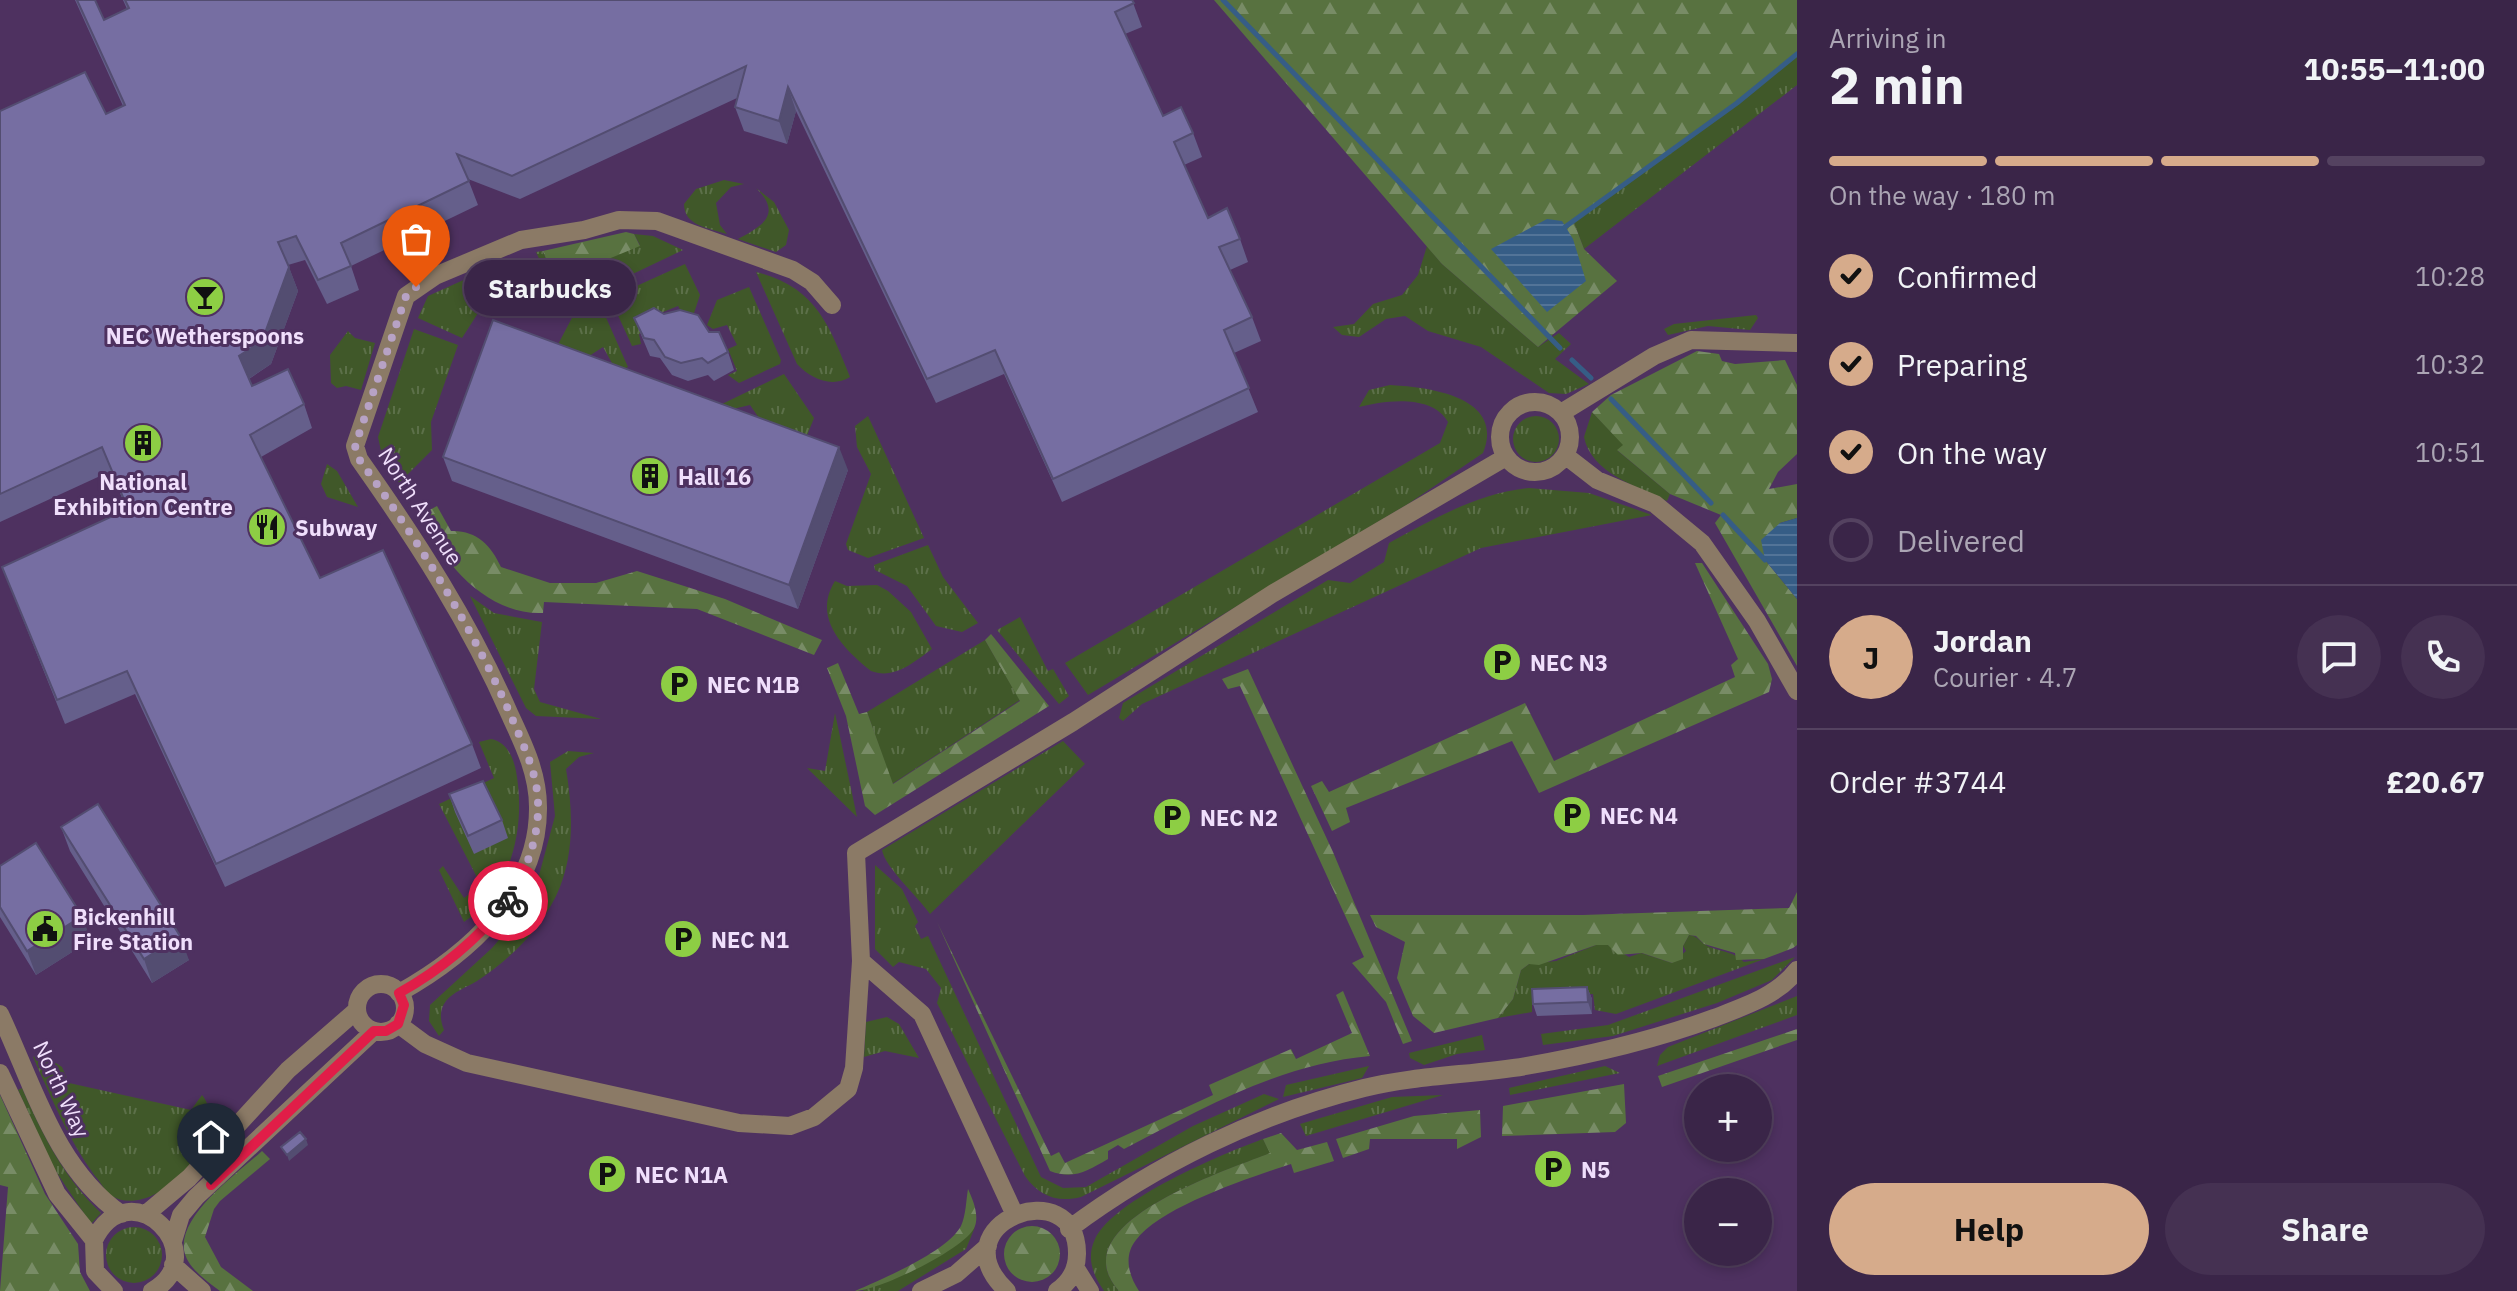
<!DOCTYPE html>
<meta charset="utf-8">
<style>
:root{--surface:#3a2548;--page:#453152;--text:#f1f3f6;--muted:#aba5b4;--line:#544260;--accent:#d6ab8b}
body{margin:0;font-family:"IBM Plex Sans",sans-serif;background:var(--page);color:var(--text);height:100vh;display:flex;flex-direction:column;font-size:30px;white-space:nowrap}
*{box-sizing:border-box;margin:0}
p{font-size:26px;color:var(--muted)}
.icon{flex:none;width:44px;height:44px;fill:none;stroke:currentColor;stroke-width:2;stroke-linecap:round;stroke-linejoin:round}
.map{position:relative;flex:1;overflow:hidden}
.details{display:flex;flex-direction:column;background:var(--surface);width:720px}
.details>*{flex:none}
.controls{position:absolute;left:1684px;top:1074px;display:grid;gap:16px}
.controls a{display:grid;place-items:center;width:88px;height:88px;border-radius:50%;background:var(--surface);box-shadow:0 4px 12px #0003,0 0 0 2px var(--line);font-size:40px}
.pin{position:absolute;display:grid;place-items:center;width:68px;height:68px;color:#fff;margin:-82px -34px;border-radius:50% 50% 50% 0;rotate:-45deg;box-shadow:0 0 8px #0007}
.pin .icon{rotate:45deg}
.courier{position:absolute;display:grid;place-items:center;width:80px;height:80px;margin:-40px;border:6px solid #e11d48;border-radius:50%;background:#fff;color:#222;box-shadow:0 2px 10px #0007}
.bubble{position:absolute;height:56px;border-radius:28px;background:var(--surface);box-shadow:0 4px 12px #0003,0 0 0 2px var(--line);font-size:26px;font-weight:700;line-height:56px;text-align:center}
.overview em{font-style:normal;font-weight:700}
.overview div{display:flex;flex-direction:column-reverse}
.overview{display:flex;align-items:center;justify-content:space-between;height:136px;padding:0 32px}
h1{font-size:52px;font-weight:700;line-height:60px}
.bar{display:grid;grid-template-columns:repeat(4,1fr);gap:12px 8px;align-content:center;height:96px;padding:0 32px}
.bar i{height:10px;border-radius:6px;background:var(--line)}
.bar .active{background:var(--accent)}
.bar p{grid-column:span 4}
.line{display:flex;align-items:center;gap:20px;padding:0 32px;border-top:2px solid var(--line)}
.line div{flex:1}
.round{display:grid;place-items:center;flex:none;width:84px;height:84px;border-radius:42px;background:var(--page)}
ol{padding:0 32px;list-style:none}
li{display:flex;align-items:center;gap:24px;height:88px}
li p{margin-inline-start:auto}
li .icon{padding:8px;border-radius:50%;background:var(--accent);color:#111;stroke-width:4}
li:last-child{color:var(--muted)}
li i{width:44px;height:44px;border:4px solid var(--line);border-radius:50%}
.button{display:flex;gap:16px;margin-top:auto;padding:16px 32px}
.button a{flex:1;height:92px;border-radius:48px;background:var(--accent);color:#111;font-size:32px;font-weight:700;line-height:92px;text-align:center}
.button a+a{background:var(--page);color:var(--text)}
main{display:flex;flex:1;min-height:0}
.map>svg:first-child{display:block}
</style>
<main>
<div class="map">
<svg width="1797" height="1291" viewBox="0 0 1797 1291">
<defs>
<pattern id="grass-tufts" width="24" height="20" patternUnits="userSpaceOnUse" patternTransform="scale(2)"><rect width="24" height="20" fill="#405829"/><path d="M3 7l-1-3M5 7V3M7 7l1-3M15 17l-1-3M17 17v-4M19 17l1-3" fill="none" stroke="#5c7049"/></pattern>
<pattern id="forest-firs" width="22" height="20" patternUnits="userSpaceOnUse" patternTransform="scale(2)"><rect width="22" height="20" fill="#587240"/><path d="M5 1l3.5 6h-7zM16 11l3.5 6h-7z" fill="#788c66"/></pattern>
<pattern id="water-rules" width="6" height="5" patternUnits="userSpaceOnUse" patternTransform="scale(2)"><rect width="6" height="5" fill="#365d86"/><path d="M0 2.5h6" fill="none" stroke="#537498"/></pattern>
</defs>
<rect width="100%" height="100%" fill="#4e3160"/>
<path fill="url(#grass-tufts)" d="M1797,54V85L1584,249L1573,220L1737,103Z
M724,180L744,184L731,187L716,203L720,225L727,234C709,228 684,226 684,204L696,189Z
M756,188L774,202L789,230L786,245L776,252L738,239C760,227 784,215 756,188Z
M634,234L653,236L683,250L572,303L559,302L536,252L543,251L550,269L640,245Z
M1427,246L1442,264L1538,347L1559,333L1571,344L1555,359L1589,384L1566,394L1549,393L1481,347L1428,331L1405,316L1386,319L1359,337L1342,335L1333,327L1354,324L1373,304L1402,295L1418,275Z
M685,264L700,295L692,319L685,318L678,306L658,314L660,324L639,334L641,344L632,346L610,298Z
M488,269L504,301L480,310L462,338L418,318L428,296Z
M756,272C816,287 829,325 850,377C832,388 811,379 797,364Z
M749,287L781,360L780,364L739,383L728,375L737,371L728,349L737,345L727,325L713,329L707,325L717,300Z
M600,304L628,367L617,372L603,347L583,360L554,352L574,314Z
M1756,315L1758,318L1750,330L1708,326L1668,335L1664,329L1674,324Z
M414,329L458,345L431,422L432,450L399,483L381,451L378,437Z
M348,331L355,338L375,343L361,390L346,386L337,388L331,383L330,355Z
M784,374L814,418L804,443L768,431L750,405L724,411L722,404Z
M1390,385C1427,387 1506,396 1483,453L1408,504L1088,695L1065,663L1440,443L1448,422C1433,394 1385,400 1359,407L1369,390Z
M1592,412L1624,445L1618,451L1670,494L1667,501C1638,487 1591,473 1584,437Z
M868,416L924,538L868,558L848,550L846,544L871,474L857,447L855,426Z
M1513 439a23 23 0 1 1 46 0a23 23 0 1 1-46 0Z
M327,464L337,471L358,507L327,497L321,484Z
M1529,488L1589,493L1652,515L1481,548L1142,704L1123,721L1119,718L1123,703L1328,580L1350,583L1384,562L1389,543C1435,518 1476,494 1529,488Z
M928,545L943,577L978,623L962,632L936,626L907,586L875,570L874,565Z
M835,581L847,586L877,585L888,591L911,612L932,649C914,662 894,680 871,671C843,648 812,618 835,581Z
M470,596L494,613L542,622L534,689L540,702L601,719L536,716L526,708Z
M1020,617L1048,671L1053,669L1069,696L1059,704L997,630Z
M985,640L1020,700L892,784L867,712Z
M835,713L857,817L807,768L825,771Z
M491,739C507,742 513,757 516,771C526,825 513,889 464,922L439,870L443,866L464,898L481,885L439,804L494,778L479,742Z
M1063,741L1085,764L930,914C917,896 885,867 882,850Z
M568,751L594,753L579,757L566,769C573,810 575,857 556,896C539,931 509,960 477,981C467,987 453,992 446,1001C439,1010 440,1020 444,1030L439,1036L429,1021L430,1005L492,948L510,927L538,879L555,816L550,762Z
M875,865L902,889L918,922L915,926L921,939L928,936L1041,1177L1063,1188L1086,1187L1193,1126L1264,1094L1279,1099L1081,1197C1057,1203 1039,1196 1025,1176L937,1003L941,988L926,969L899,962L893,967L875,949Z
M1689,935C1698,936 1699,941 1706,945C1721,953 1732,950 1744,962L1764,959L1616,1014L1595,1010L1593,994L1532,996V1012L1498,1018L1513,999L1521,970L1529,964L1556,961L1596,945H1608L1629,957L1641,953L1672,963L1686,951L1683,946Z
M1795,957L1772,980L1717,1003L1613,1036L1543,1045L1541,1034L1608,1025Z
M1797,996V1015L1657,1066L1660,1055L1668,1047Z
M887,1017L899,1024L919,1058L885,1051L864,1057L866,1022Z
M1482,1035L1485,1050L1457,1054L1424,1065L1410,1058L1409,1053Z
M41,1053L62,1067L69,1083L191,1110L202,1095C236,1137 153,1224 110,1195C105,1191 100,1181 95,1176C68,1139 52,1099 33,1057Z
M1369,1066L1362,1078L1283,1097L1286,1085Z
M1605,1066L1620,1073L1510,1095L1509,1088Z
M22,1088C42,1134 64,1178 101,1213L91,1224L53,1167L18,1090Z
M1443,1095L1306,1136L1300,1124L1392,1097Z
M1263,1139L1271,1153C1229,1170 1058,1223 1119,1291H1104C1093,1275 1086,1258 1095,1239C1114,1199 1222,1154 1263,1139Z
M106 1255a28 28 0 1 1 56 0a28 28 0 1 1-56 0Z
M975,1227L966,1249L898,1291H862C902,1273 945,1261 975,1227Z"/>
<path fill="url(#forest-firs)" d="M1214,0H1797V54L1737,103L1573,220L1584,249L1617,281L1538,347L1442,264Z
M626,232L634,234L640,246L579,271L550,269L543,251Z
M1697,351L1719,354L1722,361L1735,364L1785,360L1797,385V454L1778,472L1769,489L1797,484V518L1780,523L1765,560L1797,599V666L1715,523L1721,515L1670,494L1617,450L1623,445L1592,412L1611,395Z
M437,506L451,531C476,530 491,545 501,567L550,583H596L637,571L725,599L822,640L814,655L697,609L544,602L543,613C489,616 438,562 424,513Z
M1695,563H1702L1768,664L1772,679L1769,692L1539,793L1512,741L1346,808L1350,822L1332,831L1311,786L1322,781L1329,792L1525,703L1554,761L1735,677L1731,665L1738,659Z
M991,634L1049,706L875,815L865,806L846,716L827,668L838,663L859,714L867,712L893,784L1020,701L985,640Z
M1248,669L1333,852L1412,1041L1403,1044L1386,1002L1352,963L1364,957L1240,686L1228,689L1222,679Z
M1797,892V945L1793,948L1764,959L1736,960L1735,953L1704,944L1696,936L1689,935L1683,946V959L1672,963L1642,953L1618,955L1608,945H1596L1539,965L1529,964L1521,970L1513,999L1498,1018L1434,1033L1413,1016L1397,978L1405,942L1376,927L1370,915H1583L1789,908Z
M937,922L1051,1156L1059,1152L1065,1163L1213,1095L1209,1085L1291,1049L1296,1059L1352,1033L1336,995L1343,991L1370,1056C1280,1064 1202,1109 1124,1149L1118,1145L1108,1151V1159C1087,1171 1074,1180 1050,1171Z
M1797,1029V1040L1662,1087L1658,1076Z
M1624,1084L1626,1123L1615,1132L1502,1136L1503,1106Z
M0,1095L45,1194L78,1244L80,1272L90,1291H0L8,1187L0,1185Z
M1480,1110L1481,1137L1457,1149V1139H1370L1369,1149L1343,1158L1336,1139L1414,1116Z
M1281,1133L1297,1150L1327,1142L1334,1161L1294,1173L1291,1164C1251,1177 1160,1207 1136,1240C1123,1256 1129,1276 1139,1291H1119C1058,1223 1229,1170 1270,1153L1263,1139Z
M262,1151L270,1159L220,1201L214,1209L205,1237L221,1267L253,1291H220C207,1281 187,1268 184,1250C179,1214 238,1173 262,1151Z
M968,1189C973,1200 979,1214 975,1226C968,1248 878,1291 855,1291C882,1279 947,1252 961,1226C966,1215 966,1201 968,1189Z
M1004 1254a28 28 0 1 1 56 0a28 28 0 1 1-56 0Z"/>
<path fill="url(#water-rules)" d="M1547,219L1562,221L1573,239L1586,281L1547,312L1491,249Z
M1797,518V599L1765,560L1761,540L1780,523Z"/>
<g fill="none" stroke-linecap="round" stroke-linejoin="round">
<path stroke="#365d86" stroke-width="5" d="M1223,0L1560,348
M1565,227L1737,103L1797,54
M1572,360L1591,378
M1611,399L1711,503
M1723,515L1765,560"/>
<path stroke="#8b7a66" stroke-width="18" d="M1500 437a35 35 0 1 1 70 0a35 35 0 1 1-70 0Z
M1561,413L1654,356L1691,340L1797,343
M1566,456L1597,480L1655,504L1702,543L1757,621L1797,691
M861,961L922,1014L1014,1213
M357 1008a24 24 0 1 1 48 0a24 24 0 1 1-48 0Z
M399,993C467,955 539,893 538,807C538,774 524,745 510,715C470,623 417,541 359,459L355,446L406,296L435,276L521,240L584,230L619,220L657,221L793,270L812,282L832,305
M0,1014C33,1084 55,1168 121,1214
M398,1024L425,1044L467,1063L739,1123L790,1126L814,1117L848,1089L854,1068L861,961L856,853L1073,722L1272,594L1506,457
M0,1073L57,1194L94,1240
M146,1214L189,1178L288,1070L357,1010
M1069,1229C1156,1164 1258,1114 1364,1088C1417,1075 1473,1075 1526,1066C1590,1055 1654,1040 1714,1018C1745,1006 1777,996 1797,970
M173,1241L181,1215L196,1197L374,1031
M173,1265L202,1291
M1075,1267L1090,1291
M114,1291L95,1271L94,1240C130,1167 216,1255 152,1291
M921,1291L956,1274L988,1246
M1007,1291C935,1223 1078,1170 1077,1254C1077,1269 1070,1282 1057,1291"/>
</g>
<path fill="#655f8b" d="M75,0H95L104,20L127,9L123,0H1132L1142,27L1125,34L1163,116L1193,133L1202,157L1184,165L1208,218L1240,239L1248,262L1230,270L1252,317L1261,341L1234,353L1258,412L1062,502L1004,374L936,403L796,111L787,144L744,131L735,107L737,98L520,199L468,179L478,205L351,266L359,290L327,304L305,260L288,265L298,291L271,364L249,379L252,386L304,404L312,428L261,457L320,578L472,744L481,768L225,887L135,694L65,724L2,567L127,510L111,471L0,522V111L106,114L123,106Z
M664,314L709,332L728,352L734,370L714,381L708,375L688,381L672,375L660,358L650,356L634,318Z
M443,457L848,470L798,609L452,481Z
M449,794L502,820L508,838L474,854L455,812Z
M61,827L189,960L152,983L70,851Z
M0,866L91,940L36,975L0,917Z
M1587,987L1592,999V1014L1537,1016L1533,1004Z"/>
<path fill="#534d71" d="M788,87L796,111L787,144L779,121Z
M289,267L298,291L271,364L247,380L239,356Z
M839,447L848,470L798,609L789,585Z
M82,916L91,940L36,975L27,951Z
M180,936L189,960L152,983L144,959Z
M1587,987L1592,999V1014L1588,1002Z
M306,1139L308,1145L289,1161L287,1155Z"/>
<path fill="#766ea2" stroke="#534d71" stroke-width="2" d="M77,0H95L104,20L129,8L125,0H1132L1134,3L1115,12L1163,116L1181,107L1193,133L1174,142L1208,218L1227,208L1240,239L1219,247L1252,317L1224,330L1249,388L1053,479L995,350L927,379L788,87L779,121L735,107L746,66L512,176L457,154L469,181L341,243L351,266L318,280L296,236L278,242L289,267L262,341L239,356L252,386L288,369L304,404L250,435L320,578L383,550L472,744L216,864L127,671L57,700L2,567L128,509L102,447L0,494V111L85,72L106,114L125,105Z
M654,308L664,314L680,310L698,315L709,332H719L728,352L708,363L702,358L681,363L665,357L654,340L644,338L634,318Z
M493,320L839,447L789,585L443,457Z
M483,781L502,820L468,836L449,794Z
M98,804L180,936L144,959L61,827Z
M36,843L82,916L27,951L0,907V866Z
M1587,987L1588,1002L1533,1004L1532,989Z
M300,1132L306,1139L287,1155L281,1147Z"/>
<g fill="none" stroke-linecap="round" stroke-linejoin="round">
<path stroke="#b7a2c5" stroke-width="8" stroke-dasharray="0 14.4" d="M416,287L406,296L355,446L359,459C418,541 471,624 511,716C524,747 539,776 538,809C538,841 524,875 508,901"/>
<path stroke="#e11d48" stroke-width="10" d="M211,1185L374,1031H386L398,1024L404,1005L399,993C442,969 477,940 508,901"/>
</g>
<defs>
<symbol id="bar-disc" viewBox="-11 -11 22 22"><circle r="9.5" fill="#8dce44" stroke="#4e3160"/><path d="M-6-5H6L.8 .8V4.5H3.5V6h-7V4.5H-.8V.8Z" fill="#111"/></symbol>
<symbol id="building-disc" viewBox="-11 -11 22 22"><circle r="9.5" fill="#8dce44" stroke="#4e3160"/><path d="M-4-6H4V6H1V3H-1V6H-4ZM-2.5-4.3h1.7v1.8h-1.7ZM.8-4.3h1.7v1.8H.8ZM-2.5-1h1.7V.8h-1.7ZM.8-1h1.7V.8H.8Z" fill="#111"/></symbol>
<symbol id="restaurant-disc" viewBox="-11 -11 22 22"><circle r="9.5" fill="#8dce44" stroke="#4e3160"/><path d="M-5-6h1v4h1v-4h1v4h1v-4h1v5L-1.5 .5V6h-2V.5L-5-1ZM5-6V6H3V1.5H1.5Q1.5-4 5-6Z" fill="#111"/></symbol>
<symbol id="parking-disc" viewBox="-11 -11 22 22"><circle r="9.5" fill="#8dce44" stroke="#4e3160"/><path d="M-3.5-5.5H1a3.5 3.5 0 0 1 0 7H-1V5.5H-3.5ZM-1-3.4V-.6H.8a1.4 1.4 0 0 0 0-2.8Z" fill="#111"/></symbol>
<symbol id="civic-disc" viewBox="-11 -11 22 22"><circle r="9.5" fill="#8dce44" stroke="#4e3160"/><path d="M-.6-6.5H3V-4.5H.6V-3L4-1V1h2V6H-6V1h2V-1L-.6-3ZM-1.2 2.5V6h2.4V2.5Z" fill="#111"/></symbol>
</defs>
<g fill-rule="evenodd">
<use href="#bar-disc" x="183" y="275" width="44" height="44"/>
<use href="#building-disc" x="121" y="421" width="44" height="44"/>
<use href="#building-disc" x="628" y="454" width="44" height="44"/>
<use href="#restaurant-disc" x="245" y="505" width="44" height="44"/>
<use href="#parking-disc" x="1480" y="640" width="44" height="44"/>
<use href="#parking-disc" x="657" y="662" width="44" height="44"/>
<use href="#parking-disc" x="1550" y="793" width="44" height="44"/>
<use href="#parking-disc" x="1150" y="795" width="44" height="44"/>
<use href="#civic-disc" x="23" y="907" width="44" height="44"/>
<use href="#parking-disc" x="661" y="917" width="44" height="44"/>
<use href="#parking-disc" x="1531" y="1147" width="44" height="44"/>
<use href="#parking-disc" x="585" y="1152" width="44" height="44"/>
</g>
<g text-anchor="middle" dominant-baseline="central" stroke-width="6" stroke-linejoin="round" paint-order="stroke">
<g font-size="22" font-weight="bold" fill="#f0dffc" stroke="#4e3160" text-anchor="start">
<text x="205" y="335" text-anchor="middle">NEC Wetherspoons</text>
<text x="678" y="476">Hall 16</text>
<text x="143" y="481" text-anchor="middle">National<tspan x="143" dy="25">Exhibition Centre</tspan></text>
<text x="295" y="527">Subway</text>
<text x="1530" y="662">NEC N3</text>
<text x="707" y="684">NEC N1B</text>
<text x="1600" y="815">NEC N4</text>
<text x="1200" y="817">NEC N2</text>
<text x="73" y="916">Bickenhill<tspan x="73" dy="25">Fire Station</tspan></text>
<text x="711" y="939">NEC N1</text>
<text x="1581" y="1169">N5</text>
<text x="635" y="1174">NEC N1A</text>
</g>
<g font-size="22" fill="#f0dffc" stroke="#4e3160">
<text transform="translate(421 506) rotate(57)">North Avenue</text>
<text transform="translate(62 1089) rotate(65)">North Way</text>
</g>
</g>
</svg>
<div class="controls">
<a>+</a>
<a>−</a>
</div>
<div class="pin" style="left:416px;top:287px;background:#ea580c"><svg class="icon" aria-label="bag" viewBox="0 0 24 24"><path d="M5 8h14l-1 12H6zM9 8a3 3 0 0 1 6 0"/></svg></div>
<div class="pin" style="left:211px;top:1185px;background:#1f2937"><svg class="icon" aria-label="home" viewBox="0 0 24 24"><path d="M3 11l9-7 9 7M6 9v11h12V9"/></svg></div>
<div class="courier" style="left:508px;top:901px"><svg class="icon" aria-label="bike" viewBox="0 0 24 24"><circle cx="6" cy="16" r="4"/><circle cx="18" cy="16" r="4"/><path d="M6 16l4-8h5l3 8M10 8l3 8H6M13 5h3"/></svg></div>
<div class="bubble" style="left:464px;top:260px;width:172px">Starbucks</div>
</div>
<section class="details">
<div class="overview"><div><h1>2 min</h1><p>Arriving in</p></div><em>10:55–11:00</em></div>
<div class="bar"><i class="active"></i><i class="active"></i><i class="active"></i><i></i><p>On the way · 180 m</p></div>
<ol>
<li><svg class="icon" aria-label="check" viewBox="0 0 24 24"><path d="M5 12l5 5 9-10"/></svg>Confirmed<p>10:28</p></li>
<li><svg class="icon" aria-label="check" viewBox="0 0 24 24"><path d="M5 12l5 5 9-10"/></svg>Preparing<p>10:32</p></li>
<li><svg class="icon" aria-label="check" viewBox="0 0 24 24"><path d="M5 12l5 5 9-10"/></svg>On the way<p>10:51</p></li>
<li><i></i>Delivered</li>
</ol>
<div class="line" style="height:144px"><b class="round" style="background:var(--accent);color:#111">J</b><div><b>Jordan</b><p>Courier · 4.7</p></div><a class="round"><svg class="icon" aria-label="chat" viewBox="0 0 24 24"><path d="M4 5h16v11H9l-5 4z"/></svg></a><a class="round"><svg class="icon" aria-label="phone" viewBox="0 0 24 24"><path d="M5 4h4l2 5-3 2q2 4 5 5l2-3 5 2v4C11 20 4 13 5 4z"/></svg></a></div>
<div class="line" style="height:104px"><div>Order #3744</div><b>£20.67</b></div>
<div class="button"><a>Help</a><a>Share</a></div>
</section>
</main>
